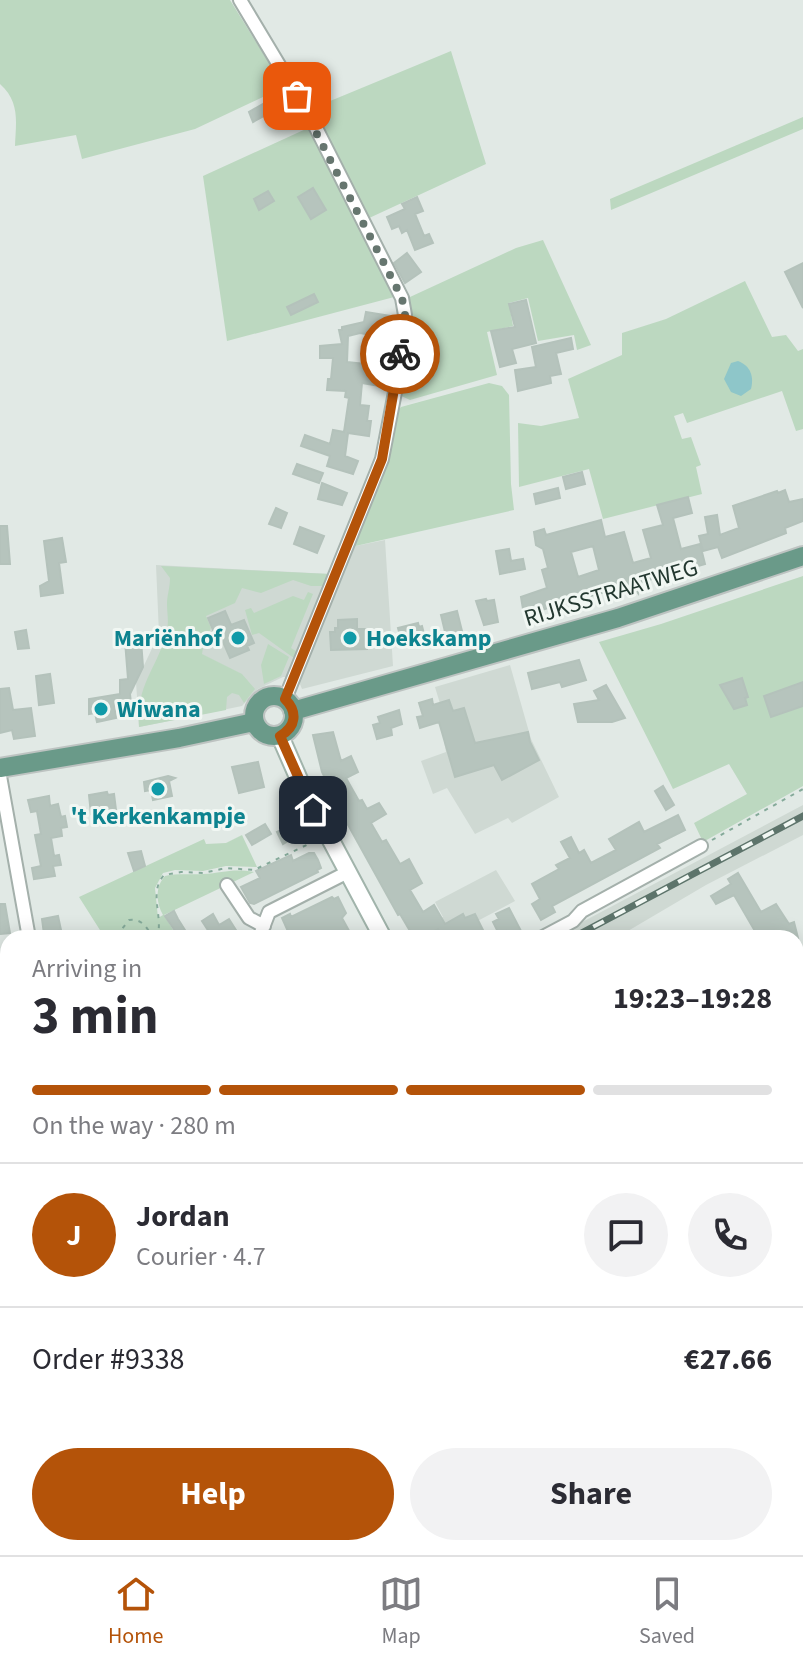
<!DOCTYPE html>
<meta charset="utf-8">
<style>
:root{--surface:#fff;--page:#f2f2f3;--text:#2b2b33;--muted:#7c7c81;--line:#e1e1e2;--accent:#b45309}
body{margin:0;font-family:"Source Sans 3",sans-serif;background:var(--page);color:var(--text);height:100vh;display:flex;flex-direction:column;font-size:30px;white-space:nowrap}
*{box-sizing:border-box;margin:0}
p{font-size:26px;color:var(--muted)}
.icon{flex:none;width:44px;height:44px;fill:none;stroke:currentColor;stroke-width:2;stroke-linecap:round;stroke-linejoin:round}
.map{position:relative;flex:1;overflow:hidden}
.details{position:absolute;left:0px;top:930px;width:804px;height:626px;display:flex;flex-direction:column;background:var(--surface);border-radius:24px 24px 0 0;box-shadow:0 4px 20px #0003}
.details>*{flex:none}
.pin{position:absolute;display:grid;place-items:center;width:68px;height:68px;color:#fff;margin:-34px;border-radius:16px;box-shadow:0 4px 12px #0006}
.courier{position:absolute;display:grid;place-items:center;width:80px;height:80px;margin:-40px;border:6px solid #b45309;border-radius:50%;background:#fff;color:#222;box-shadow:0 2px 10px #0007}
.headline em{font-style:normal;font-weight:700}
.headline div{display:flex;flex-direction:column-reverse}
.headline{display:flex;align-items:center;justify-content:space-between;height:136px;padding:0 32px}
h1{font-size:52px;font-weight:700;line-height:60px}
.bar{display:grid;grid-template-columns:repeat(4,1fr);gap:12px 8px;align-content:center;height:96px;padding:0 32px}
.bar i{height:10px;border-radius:6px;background:var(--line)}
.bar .current{background:var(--accent)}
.bar p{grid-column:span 4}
.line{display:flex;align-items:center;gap:20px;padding:0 32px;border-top:2px solid var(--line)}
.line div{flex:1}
.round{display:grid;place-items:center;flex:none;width:84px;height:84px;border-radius:42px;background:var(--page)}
.primary-button{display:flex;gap:16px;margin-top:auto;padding:16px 32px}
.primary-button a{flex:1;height:92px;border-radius:48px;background:var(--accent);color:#fff;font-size:32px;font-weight:700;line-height:92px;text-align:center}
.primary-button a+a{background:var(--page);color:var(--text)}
.tab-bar{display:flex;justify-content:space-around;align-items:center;height:112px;border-top:2px solid var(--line);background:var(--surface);font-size:22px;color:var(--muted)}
.tab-bar a{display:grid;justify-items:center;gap:4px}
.tab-bar .current{color:var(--accent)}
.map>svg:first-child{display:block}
</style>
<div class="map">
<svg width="803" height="1555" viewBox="0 0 803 1555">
<rect width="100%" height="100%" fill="#e1e9e5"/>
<path fill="#cfd9d3" d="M385,540L393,666L302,689L298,679L351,547Z
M156,565L330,574L292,677H283L258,689L242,706L139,727L136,682L159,634Z
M510,665L531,739L559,797L512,823L508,818L475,834L447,788L433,794L421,761L446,752L444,742L451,740L435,687Z
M803,805V835L706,885L616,938H552Z
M496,870L515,901L470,925L476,938H428L434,922L443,917L435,902Z
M8,1229V1316L2,1305L0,1306V1234Z
M0,1522L8,1527V1548H302L304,1555H0Z"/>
<path fill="#bcd8c0" d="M0,0H230L284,87L195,129L82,159L76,135L15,146C16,121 20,102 0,84Z
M451,51L486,164L367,219L306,111Z
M803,117V129L611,210L610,199Z
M308,128L398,296L227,341L203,176Z
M543,240L591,345L577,350L574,335L538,341L528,298L509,303L513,326L487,332L497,375L410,400L397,394L408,315L389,266L410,297L516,248Z
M745,281L772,337L786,335L798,351L803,349V429L796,431L782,391L687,423L683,413L674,416L682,439L691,437L701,465L696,467L702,494L603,519L589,469L519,487L518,423L541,426L579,418L568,379L622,355V333L666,319Z
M489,383L502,386L509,395L511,484L514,510L351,547L396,413L401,407Z
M161,566L330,574L325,586H311L293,580L261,593L242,588L235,603L206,616L211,628L204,642L202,654L242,674L255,689L244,703L239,695L232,693L227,697L226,710L139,727C136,682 158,669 167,630C169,621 167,613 167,604C167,595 170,588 170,578Z
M803,576V786L703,842L694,823L747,794L729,764L673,789L599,642L661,624Z
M308,592L313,594L291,648L301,654L298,661L259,633L252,635L245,610L251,608L254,613L293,596L304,600Z
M268,644L289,657L281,676L264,684L261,665Z
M242,835L257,867L226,866L203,871L175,870L163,873L155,888L158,918L163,915C156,903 155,887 165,876C178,873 190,875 203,874C223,873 232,868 254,872L164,915L178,938H105L79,897L204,839L206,844L226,843Z
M803,1533V1555H734L749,1548H796V1535Z"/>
<path fill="#8ec6c9" d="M738,361C751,366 754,377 751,389L741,396L731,392L724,379L731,363Z"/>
<path fill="#b6c4bd" stroke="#b4c2bb" stroke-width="2" fill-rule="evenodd" d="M277,96L282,106L253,122L249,112Z
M313,188L326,210L311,219L298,197Z
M268,191L274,201L259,210L254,199Z
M417,197L423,211L415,214L424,236L429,234L433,243L415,250L407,230L402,233L399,226L392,229L387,217L405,209L402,204Z
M407,253L421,272L405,283L394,263Z
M803,263V308L785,272Z
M314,294L318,302L291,315L287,307Z
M526,300L536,343L512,349L516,363L500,367L491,331L515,327L509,304Z
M366,312L390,316L391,320L388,338L360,333L348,336L347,362L383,366L380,386L362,383L360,405L369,406L367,421H371L369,436L348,433L345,456L358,461L353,474L327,466L330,456L301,446L305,435L330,444L333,430L344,432L349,398L345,397L346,391L327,390L328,379H331L333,358H320V346L342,344L339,330H342V327L364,322Z
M571,338L573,349L556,353L561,374L550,376L551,383L518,391L515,370L536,367L532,347Z
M297,464L323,473L319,483L293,474Z
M582,472L585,484L566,489L563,477Z
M322,483L347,493L342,505L318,499Z
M558,488L560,498L536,504L534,494Z
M785,490L789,502L803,499V521L785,528L786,533L722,558L718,547L703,551L699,536L708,534L705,517L717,515L720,535L739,528L733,506L777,491L778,493Z
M688,497L692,513L673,518L681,549L700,544L705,564L638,583V593L632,585L613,590V593H601L524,615L521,597L547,588L542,570L548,568L543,549L536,545L534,532L544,529L546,535L601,520L605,537L624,532L633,563L651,558L643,530L663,525L657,505ZM593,546L599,570L578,577L571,552Z
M276,508L287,513L281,528L269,524Z
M0,526H7L10,564H0Z
M300,527L324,536L317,553L294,544Z
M62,538L66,562L59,563L63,593L41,596L40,586L49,581L44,541Z
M509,549L511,561L523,559L525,569L500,574L496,551Z
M486,599L487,601L494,600L498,622L484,625L476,601Z
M225,611L231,625L244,620L254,643L247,646L249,650L230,658L217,628L213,630L208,618Z
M457,611L465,643L454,634L446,636L441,615Z
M357,619V629H366L367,649L331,650L330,632H335V628H338V620Z
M418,623L419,627L422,626L426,642L403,647L398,628Z
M26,630L29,648L18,649L15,632Z
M141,640L143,667L130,694L131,703L114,704L116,718L97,722L95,713L89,714V699L120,694V680L128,679L125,641Z
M579,660L586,680L562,687L560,682L532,689L528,673Z
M50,674L54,703L39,705L36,676Z
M742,678L748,697L745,698L747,705L734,709L720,685Z
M803,682V706L771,717L764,696Z
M606,685L625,718L612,722H578L574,704L599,700L594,691Z
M9,688L13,710L31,708L35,736L14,739L12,730L0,733V689Z
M432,699L433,705L449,700L453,711L464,708L475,743L528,732L530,742L539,760L502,780L494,765L455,777L439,722L420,728L417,717L423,716L419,703Z
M399,710L402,724L391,728L392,735L377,739L373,725L380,723L378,717Z
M333,732L341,761L351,756L358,772L346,778L359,801L362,800L367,809L379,803L386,814L371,823L382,842L386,840L400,864L409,859L422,883L410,890L423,912L434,905L445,924L463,914L465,918L475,914L485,934L478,938H443L438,929L421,938H399L410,931L400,914L398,915L327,787L329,786L322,772L313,735Z
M258,762L264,787L239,793L232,767Z
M168,776L175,778L169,781L172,796L153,800L151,790L145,791L144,782Z
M663,786L674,805L666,810L655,791Z
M107,792L108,795L114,794L116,810L91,814L89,795Z
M49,796L50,806L58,804L61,817L65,816L67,827L61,828L62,836L51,838L54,856L59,855L61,865L53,866L55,876L34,879L32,868L41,866L35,835L41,834L37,811L31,812L28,800Z
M678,815L685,830L657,844L660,848L552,906L555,912L541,920L532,904L540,899L532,884L559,869L556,865L570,858L561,842L571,837L579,853L584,850L591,863L616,850L609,839L639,822L644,832Z
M296,823L301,833L283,844L277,832Z
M265,824L271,834L252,845L246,835Z
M141,851L145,866L134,871L128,853Z
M309,853H314L318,860L321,868L317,870L318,872L254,904L250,903L241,887L260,878L256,871L291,855L293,861Z
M738,873L761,912L776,904L789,924L794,922L798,938H759L734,895L716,904L711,896L731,884L728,879Z
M332,897L334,899L338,897L346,913L342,918L353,938H304L300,931L290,936L282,918L290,914L291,917Z
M0,904H5L10,933L0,934Z
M509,908L521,931L509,937L506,931L499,934L493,922L499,919L496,914Z
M174,911L178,919L190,938H180L165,916Z
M213,914L219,925L229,919L241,938H213L202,921Z
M58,916L61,930L44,934L42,919Z"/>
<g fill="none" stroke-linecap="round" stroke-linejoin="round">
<defs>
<path id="service" d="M247,1548L249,1555"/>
<path id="minor" d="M240,0L312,120L402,298L405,315L396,387L382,459L285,699
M0,776L29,938
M227,885L249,918L264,926
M259,938L269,912L346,873
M541,938L573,921L582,911L701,846
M0,982L8,976
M0,1224L8,1219
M0,1334L8,1347
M796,1417L803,1416
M0,1516L8,1527
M23,1548L27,1555
M165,1548L169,1555
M456,1548L460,1555
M298,1555L308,1548"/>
<path id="tertiary" d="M796,1084L803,1079
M0,1329L8,1325"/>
<path id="secondary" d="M280,736L301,784L383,938
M655,1548L657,1555"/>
<path id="primary" d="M254 716a20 20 0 1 1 40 0a20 20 0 1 1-40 0Z
M293,711L618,618L803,556
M0,768L179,738L254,722"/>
</defs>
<use href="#service" stroke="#a4b0ab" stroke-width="10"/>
<use href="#minor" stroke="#a4b0ab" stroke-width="16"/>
<use href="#tertiary" stroke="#a4b0ab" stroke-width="18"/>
<use href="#secondary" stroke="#a1b4ab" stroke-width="20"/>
<use href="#primary" stroke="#bdc3c1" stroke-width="22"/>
<path stroke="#85aa9a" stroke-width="2" stroke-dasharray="4 6" stroke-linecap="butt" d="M247 716a27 27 0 1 1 54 0a27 27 0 1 1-54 0Z
M712,840L803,789
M122,938V929L129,920C142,918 147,928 153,938
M157,938C164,917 148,893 164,875L181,872L203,873L226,868L254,870L315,841
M800,1121L803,1126
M796,1249L803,1267
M0,1479L8,1474
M638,1548L641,1555
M146,1555L152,1548"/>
<use href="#service" stroke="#fff" stroke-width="6"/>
<use href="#minor" stroke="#fff" stroke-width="12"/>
<use href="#tertiary" stroke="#fff" stroke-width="14"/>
<use href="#secondary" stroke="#fff" stroke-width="16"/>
<use href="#primary" stroke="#6a9a89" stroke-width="18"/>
<defs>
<path id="rail" d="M572,938L803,816
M0,1251L8,1246"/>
</defs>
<use href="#rail" stroke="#5d746b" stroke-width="7"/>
<use href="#rail" stroke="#f1f7f3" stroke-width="4" stroke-dasharray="12" stroke-linecap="butt"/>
</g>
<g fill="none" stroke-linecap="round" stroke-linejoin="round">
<path stroke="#66766f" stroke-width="8" stroke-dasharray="0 14.4" d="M297,96L402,298L405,315L400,354"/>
<path stroke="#b45309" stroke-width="10" d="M313,810L280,736C296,727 298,712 285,699L382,459L400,354"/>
</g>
<g fill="#0f9aa8" stroke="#f1f7f3" stroke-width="3">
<circle cx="238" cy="638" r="8"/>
<circle cx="350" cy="638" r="8"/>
<circle cx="101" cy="709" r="8"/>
<circle cx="158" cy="789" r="8"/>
</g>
<g text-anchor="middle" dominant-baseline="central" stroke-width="6" stroke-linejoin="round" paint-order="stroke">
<g font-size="24" fill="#233830" stroke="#f1f7f3">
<text transform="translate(611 593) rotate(-17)">RIJKSSTRAATWEG</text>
</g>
<g font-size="24" font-weight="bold" fill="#0d838f" stroke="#f1f7f3" text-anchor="start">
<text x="222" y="638" text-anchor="end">Mariënhof</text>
<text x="366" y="638">Hoekskamp</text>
<text x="117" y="709">Wiwana</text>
<text x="158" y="816" text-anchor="middle">'t Kerkenkampje</text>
</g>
</g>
</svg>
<div class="pin" style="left:297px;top:96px;background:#ea580c"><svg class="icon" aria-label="bag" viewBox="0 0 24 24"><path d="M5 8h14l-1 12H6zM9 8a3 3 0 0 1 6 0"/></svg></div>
<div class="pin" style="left:313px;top:810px;background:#1f2937"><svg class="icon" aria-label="home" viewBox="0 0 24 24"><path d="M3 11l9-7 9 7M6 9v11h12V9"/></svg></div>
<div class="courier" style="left:400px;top:354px"><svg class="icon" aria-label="bike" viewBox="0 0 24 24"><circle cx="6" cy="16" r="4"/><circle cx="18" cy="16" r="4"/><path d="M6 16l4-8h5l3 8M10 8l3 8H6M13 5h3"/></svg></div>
<section class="details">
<div class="headline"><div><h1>3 min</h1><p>Arriving in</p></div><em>19:23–19:28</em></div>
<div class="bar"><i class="current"></i><i class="current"></i><i class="current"></i><i></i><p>On the way · 280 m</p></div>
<div class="line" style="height:144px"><b class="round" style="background:var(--accent);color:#fff">J</b><div><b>Jordan</b><p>Courier · 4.7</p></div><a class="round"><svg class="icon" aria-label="chat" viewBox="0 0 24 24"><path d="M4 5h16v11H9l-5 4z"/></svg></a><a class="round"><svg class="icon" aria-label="phone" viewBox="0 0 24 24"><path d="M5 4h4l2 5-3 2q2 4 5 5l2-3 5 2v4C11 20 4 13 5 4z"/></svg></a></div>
<div class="line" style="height:104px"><div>Order #9338</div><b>€27.66</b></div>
<div class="primary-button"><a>Help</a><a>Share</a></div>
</section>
</div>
<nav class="tab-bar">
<a class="current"><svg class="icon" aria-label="home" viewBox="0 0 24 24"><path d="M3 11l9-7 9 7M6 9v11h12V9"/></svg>Home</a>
<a><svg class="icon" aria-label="map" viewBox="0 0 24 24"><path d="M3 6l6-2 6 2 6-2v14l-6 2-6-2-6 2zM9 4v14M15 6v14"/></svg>Map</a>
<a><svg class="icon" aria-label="saved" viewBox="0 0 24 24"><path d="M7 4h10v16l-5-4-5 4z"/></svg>Saved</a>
</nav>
